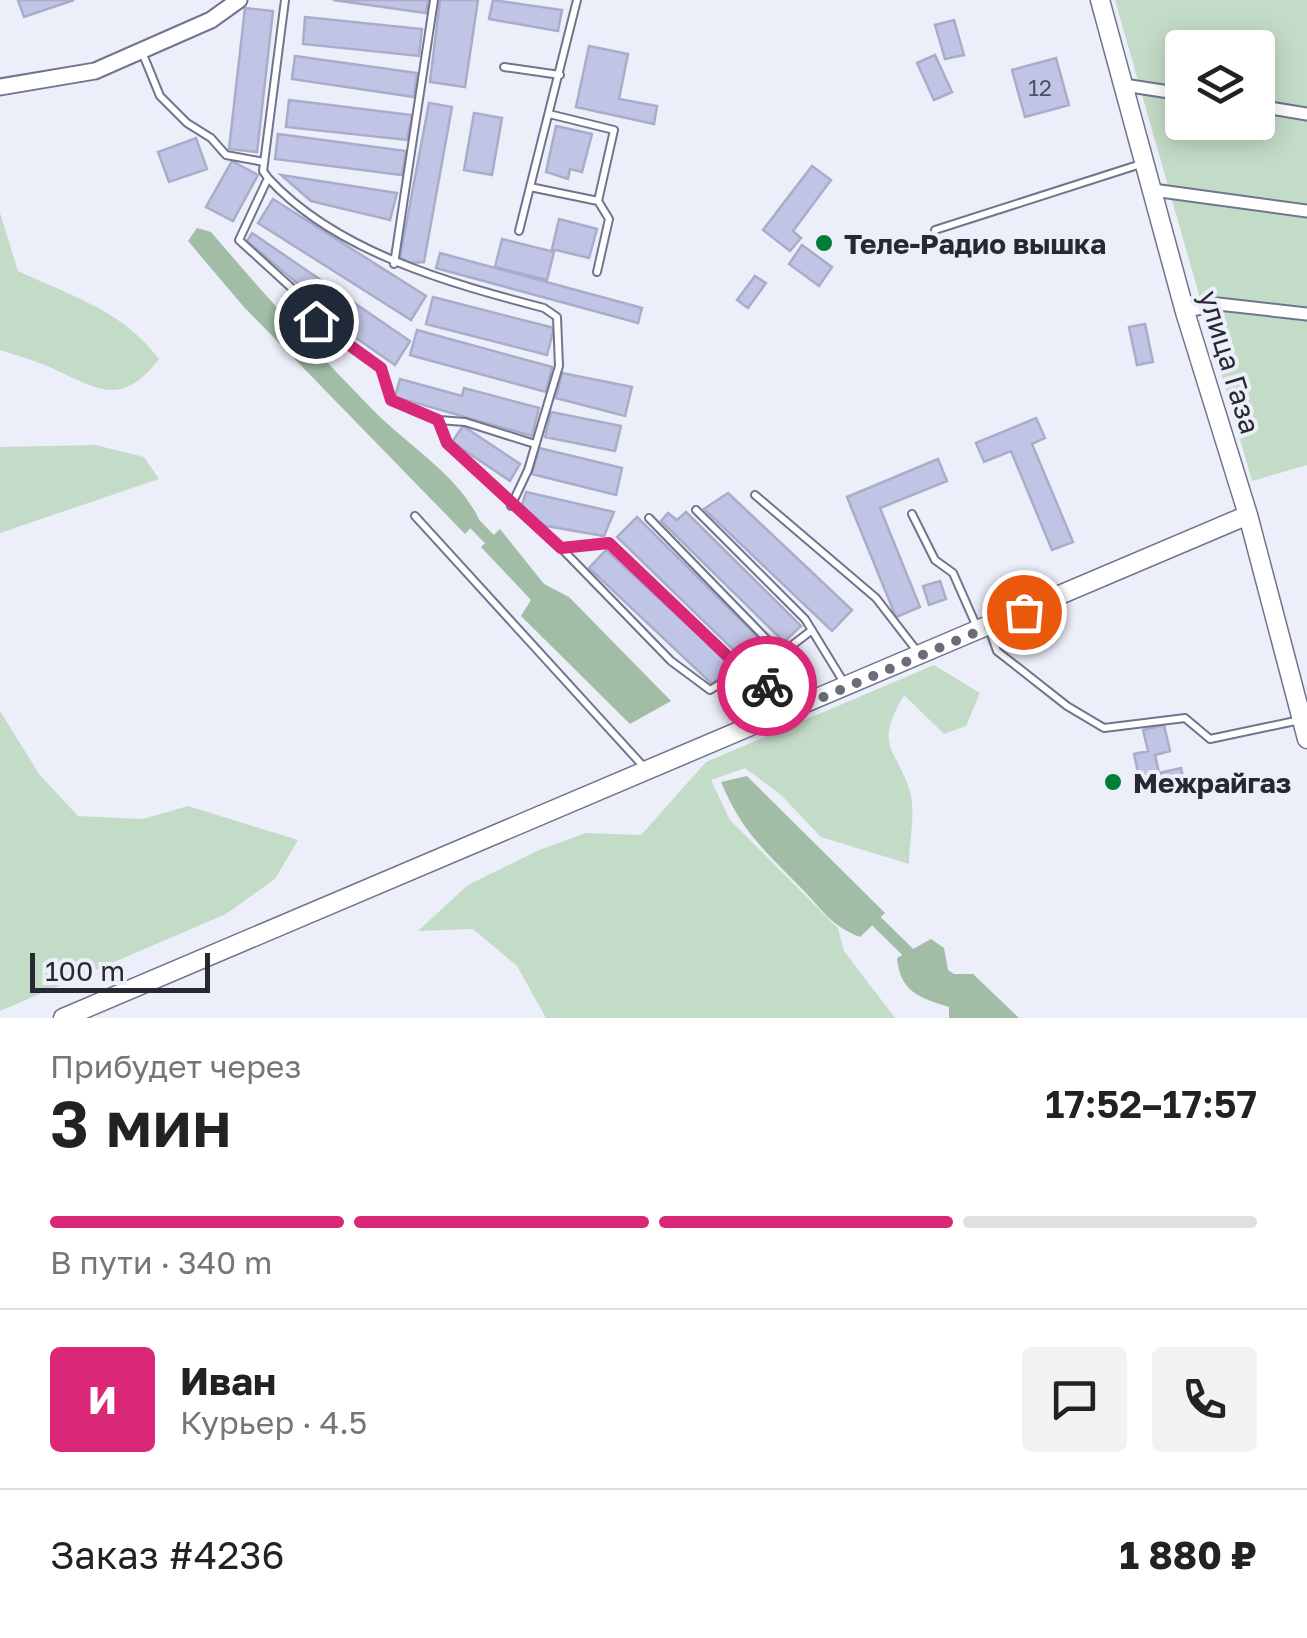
<!DOCTYPE html>
<html lang="ru">
<meta charset="utf-8">
<style>
:root{--surface:#fff;--page:#f2f2f2;--text:#222;--muted:#767676;--line:#e0e0e0;--accent:#db2777}
body{margin:0;font-family:"Golos Text",sans-serif;background:var(--page);color:var(--text);height:100vh;display:flex;flex-direction:column;font-size:38px;white-space:nowrap}
*{box-sizing:border-box;margin:0}
p{font-size:32px;color:var(--muted)}
.icon{flex:none;width:55px;height:55px;fill:none;stroke:currentColor;stroke-width:2;stroke-linecap:round;stroke-linejoin:round}
.map{position:relative;height:1018px;overflow:hidden}
.drawer{display:flex;flex-direction:column;background:var(--surface);flex:1}
.drawer>*{flex:none}
.tools{position:absolute;left:1165px;top:30px;display:grid;gap:20px}
.tools a{display:grid;place-items:center;width:110px;height:110px;border-radius:10px;background:var(--surface);box-shadow:0 5px 25px #0003;font-size:50px}
.scale{position:absolute;left:30px;bottom:25px;width:180px;box-sizing:border-box;padding-left:10px;border:5px solid #272833;border-top:0;font-size:28px;line-height:35px;white-space:nowrap;color:#272833;-webkit-text-stroke:8px #eceefa;paint-order:stroke}
.pin{position:absolute;display:grid;place-items:center;width:85px;height:85px;color:#fff;margin:-42px;border:5px solid #fff;border-radius:50%;box-shadow:0 2px 10px #0007}
.courier{position:absolute;display:grid;place-items:center;width:100px;height:100px;margin:-50px;border:8px solid #db2777;border-radius:50%;background:#fff;color:#222;box-shadow:0 2px 12px #0007}
.overview em{font-style:normal;font-weight:600}
.overview div{display:flex;flex-direction:column-reverse}
.overview{display:flex;align-items:center;justify-content:space-between;height:170px;padding:0 50px}
h1{font-size:65px;font-weight:600;line-height:75px}
.bar{display:grid;grid-template-columns:repeat(4,1fr);gap:15px 10px;align-content:center;height:120px;padding:0 50px}
.bar i{height:12px;border-radius:8px;background:var(--line)}
.bar .on{background:var(--accent)}
.bar p{grid-column:span 4}
.line{display:flex;align-items:center;gap:25px;padding:0 50px;border-top:2px solid var(--line)}
.line div{flex:1}
.round{display:grid;place-items:center;flex:none;width:105px;height:105px;border-radius:10px;background:var(--page)}
.map>svg:first-child{display:block}
</style>
<div class="map">
<svg width="1307" height="1018" viewBox="0 0 1307 1018">
<rect width="100%" height="100%" fill="#eceefa"/>
<path fill="#c3dcc7" fill-rule="evenodd" d="M1115,0H1307V465L1252,481ZM1182,48H1258V122H1182Z
M0,213L18,271C73,297 122,310 159,359C123,406 100,391 54,369C37,361 18,356 0,350Z
M95,445L144,457L159,479L0,533V447Z
M934,665L980,693L966,726L944,734L904,695C873,748 896,746 910,792C916,812 909,843 909,864L821,837L781,795L745,768L711,780L730,820L838,928L844,951L895,1018H546L517,966L473,929L418,931L468,885L539,850L586,833L641,835L706,762Z
M0,711L39,774L78,816L143,819L188,806L298,840L275,879L226,914L0,1011Z"/>
<path fill="#a1bda5" d="M197,228L211,232C263,293 316,352 372,409C407,445 457,474 479,519L465,534L243,306L188,241Z
M500,529L544,584L569,597L671,701L630,724L521,616L531,600L481,547Z
M747,776L885,913L860,937C832,926 825,913 806,893C769,855 742,833 721,782Z
M931,939L944,948L948,970L954,974H973L1019,1018H949V1007C920,998 900,992 897,958Z"/>
<g fill="none" stroke-linecap="round" stroke-linejoin="round">
<path stroke="#a1bda5" stroke-width="12" d="M463,512L501,551
M867,912L917,961"/>
</g>
<path fill="#c0c5e5" stroke="#a9adc9" stroke-width="2.5" d="M18,0H74L24,17Z
M333,0H428L426,13Z
M440,0H478L465,87L430,82Z
M493,0L562,10L558,31L489,19Z
M245,8L273,11L257,152L229,149Z
M305,17L422,29L419,56L303,44Z
M954,20L964,55L945,59L935,25Z
M589,46L628,54L619,99L657,106L654,124L576,107Z
M935,55L952,92L934,100L917,63Z
M295,56L417,73L414,97L292,79Z
M1056,58L1069,105L1025,117L1012,70Z
M289,100L412,115L407,140L286,127Z
M429,103L452,107L424,262L410,263L400,257Z
M474,113L502,118L492,175L464,170Z
M556,126L592,134L582,172L570,169L568,179L546,172Z
M278,134L406,151L402,175L275,159Z
M196,138L207,169L169,182L158,152Z
M232,161L258,175L233,221L206,207Z
M812,166L831,180L793,231L801,238L790,251L763,230Z
M281,175L397,193L390,220L311,201Z
M273,199L426,296L411,320L258,223Z
M559,219L597,229L589,258L552,249Z
M252,233L410,341L395,365L317,311L310,294L247,241Z
M502,239L554,252L547,280L495,267Z
M802,245L832,267L819,286L789,264Z
M440,253L642,308L638,323L436,268Z
M755,276L766,283L748,308L737,300Z
M433,297L554,328L547,355L426,324Z
M1145,324L1153,362L1137,365L1129,327Z
M417,330L552,367L546,392L410,355Z
M562,373L632,387L625,416L556,398Z
M400,379L462,396L464,388L539,408L532,436L395,397Z
M551,412L621,426L615,451L545,437Z
M1036,418L1045,438L1032,444L1073,542L1052,550L1011,451L984,462L976,443Z
M463,426L520,464L510,481L452,442Z
M539,448L622,468L616,495L532,474Z
M938,459L947,481L880,508L920,607L896,617L847,497Z
M526,492L614,512L604,536L541,525L522,505Z
M728,493L852,610L832,631L704,509Z
M686,512L801,626L784,642L661,521L668,513L677,520Z
M637,517L767,646L749,665L617,537Z
M606,550L732,665L712,684L589,568Z
M940,581L946,599L929,605L923,586Z
M1164,725L1170,751L1155,755L1159,773L1181,768L1184,781L1157,787L1154,773L1139,777L1134,754L1148,751L1143,730Z"/>
<g fill="none" stroke-linecap="round" stroke-linejoin="round">
<defs>
<path id="service" d="M285,0L263,171L268,178L239,240L296,292L317,321L381,367L391,400L439,420L447,443L561,548L671,661L710,690L743,670L756,673L784,707
M142,52L160,96L187,123L211,138L226,155L264,162
M504,67L560,75
M549,114L614,130L598,201L530,187L577,0
M268,178C336,252 449,283 544,308L557,317L559,366L528,470L511,506
M935,230L1144,163
M519,231L530,187
M394,264L434,0
M597,272L609,219L598,201
M439,420L465,422L535,444
M755,495L876,598L917,651
M696,510L805,619L843,681
M912,514L935,560L953,573L976,625
M415,516L644,767
M649,518L779,652L807,697
M562,548L609,543L743,670
M989,628L997,651L1067,706L1104,728L1185,718L1210,739L1300,720
M756,673L812,630"/>
<path id="minor" d="M1124,85L1182,94
M1258,106L1307,114
M1153,190L1307,211
M1185,312L1218,304L1307,314"/>
<path id="tertiary" d="M0,87L95,71L211,20L239,0"/>
<path id="secondary" d="M1100,0L1185,312L1248,515L1307,739
M63,1018L1248,515"/>
</defs>
<use href="#service" stroke="#70748e" stroke-width="10"/>
<use href="#minor" stroke="#70748e" stroke-width="15"/>
<use href="#tertiary" stroke="#70748e" stroke-width="19"/>
<use href="#secondary" stroke="#70748e" stroke-width="21"/>
<use href="#service" stroke="#fff" stroke-width="6"/>
<use href="#minor" stroke="#fff" stroke-width="11"/>
<use href="#tertiary" stroke="#fff" stroke-width="15"/>
<use href="#secondary" stroke="#fff" stroke-width="18"/>
</g>
<g fill="none" stroke-linecap="round" stroke-linejoin="round">
<path stroke="#6c6d79" stroke-width="10" stroke-dasharray="0 18" d="M767,686L788,712L1024,612"/>
<path stroke="#db2777" stroke-width="12" d="M316,321L381,368L391,400L438,420L447,443L561,548L609,543L742,670L756,673L767,686"/>
</g>
<g fill="#007e37" stroke="#eceefa" stroke-width="4">
<circle cx="824" cy="243" r="10"/>
<circle cx="1113" cy="782" r="10"/>
</g>
<g text-anchor="middle" dominant-baseline="central" stroke-width="8" stroke-linejoin="round" paint-order="stroke">
<g font-size="22" fill="#4d4f60">
<text x="1040" y="87">12</text>
</g>
<g font-size="28" font-weight="bold" fill="#272833" stroke="#eceefa" text-anchor="start">
<text x="844" y="243">Теле-Радио вышка</text>
<text x="1133" y="782">Межрайгаз</text>
</g>
<g font-size="28" fill="#272833" stroke="#eceefa">
<text transform="translate(1230 362) rotate(73)">улица Газа</text>
</g>
</g>
</svg>
<div class="tools">
<a><svg class="icon" aria-label="layers" viewBox="0 0 24 24"><path d="M12 4l9 5-9 5-9-5zM3 14l9 5 9-5"/></svg></a>
</div>
<div class="scale">100 m</div>
<div class="pin" style="left:1024px;top:612px;background:#ea580c"><svg class="icon" aria-label="bag" viewBox="0 0 24 24"><path d="M5 8h14l-1 12H6zM9 8a3 3 0 0 1 6 0"/></svg></div>
<div class="pin" style="left:316px;top:321px;background:#1f2937"><svg class="icon" aria-label="home" viewBox="0 0 24 24"><path d="M3 11l9-7 9 7M6 9v11h12V9"/></svg></div>
<div class="courier" style="left:767px;top:686px"><svg class="icon" aria-label="bike" viewBox="0 0 24 24"><circle cx="6" cy="16" r="4"/><circle cx="18" cy="16" r="4"/><path d="M6 16l4-8h5l3 8M10 8l3 8H6M13 5h3"/></svg></div>
</div>
<section class="drawer">
<div class="overview"><div><h1>3 мин</h1><p>Прибудет через</p></div><em>17:52–17:57</em></div>
<div class="bar"><i class="on"></i><i class="on"></i><i class="on"></i><i></i><p>В пути · 340 m</p></div>
<div class="line" style="height:180px"><b class="round" style="background:var(--accent);color:#fff">И</b><div><b>Иван</b><p>Курьер · 4.5</p></div><a class="round"><svg class="icon" aria-label="chat" viewBox="0 0 24 24"><path d="M4 5h16v11H9l-5 4z"/></svg></a><a class="round"><svg class="icon" aria-label="phone" viewBox="0 0 24 24"><path d="M5 4h4l2 5-3 2q2 4 5 5l2-3 5 2v4C11 20 4 13 5 4z"/></svg></a></div>
<div class="line" style="height:130px"><div>Заказ #4236</div><b>1 880 ₽</b></div>
</section>
